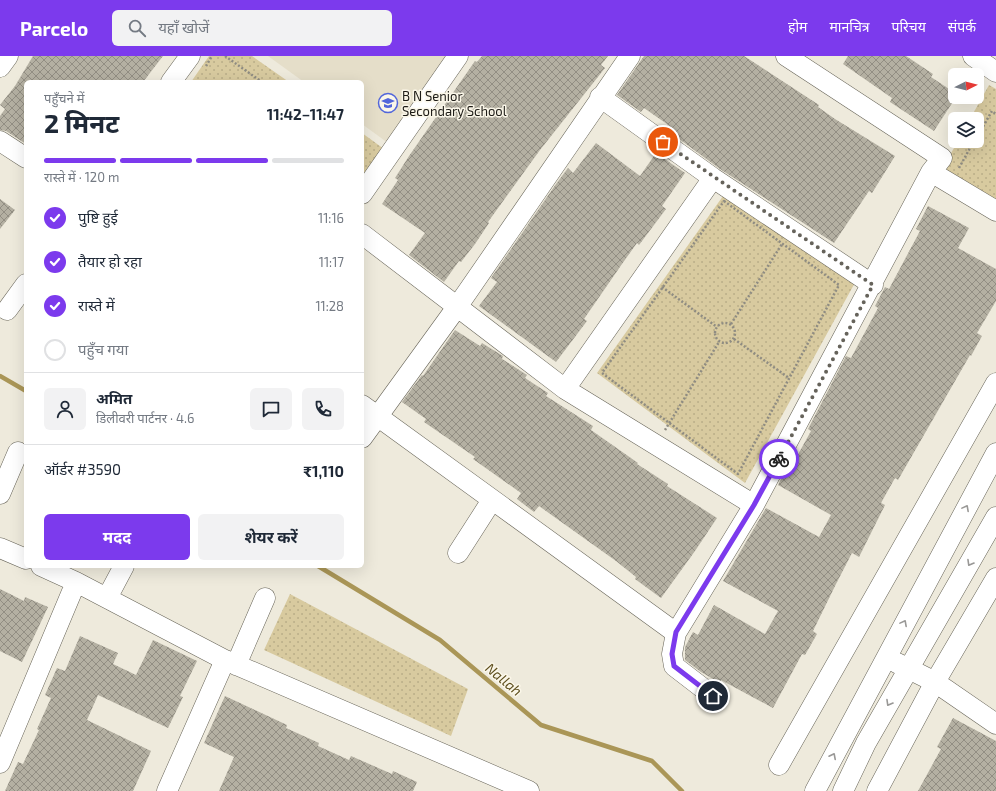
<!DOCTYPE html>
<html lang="hi">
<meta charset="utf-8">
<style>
:root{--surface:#fff;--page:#f2f2f3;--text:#1f2937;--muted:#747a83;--line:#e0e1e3;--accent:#7c3aed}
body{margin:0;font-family:"Exo 2","Noto Sans Devanagari",sans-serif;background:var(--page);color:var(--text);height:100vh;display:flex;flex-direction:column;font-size:15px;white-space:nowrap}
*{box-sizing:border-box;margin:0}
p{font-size:13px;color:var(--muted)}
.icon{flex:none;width:22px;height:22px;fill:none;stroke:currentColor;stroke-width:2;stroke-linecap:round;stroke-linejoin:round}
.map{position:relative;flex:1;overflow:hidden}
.sheet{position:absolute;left:24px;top:24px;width:340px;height:488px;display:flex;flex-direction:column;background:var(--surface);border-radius:6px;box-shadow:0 4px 16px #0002}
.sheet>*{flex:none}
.needle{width:26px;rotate:84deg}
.controls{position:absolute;left:948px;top:12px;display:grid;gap:8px}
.controls a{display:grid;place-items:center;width:36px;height:36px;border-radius:6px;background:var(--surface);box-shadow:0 4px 16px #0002;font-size:20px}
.pin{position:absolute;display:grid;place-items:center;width:34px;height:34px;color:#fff;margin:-17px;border:2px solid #fff;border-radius:50%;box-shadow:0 1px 4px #0007}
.courier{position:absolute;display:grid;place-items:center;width:40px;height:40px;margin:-20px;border:3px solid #7c3aed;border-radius:50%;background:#fff;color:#222;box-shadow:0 1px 5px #0007}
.overview em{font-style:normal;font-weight:700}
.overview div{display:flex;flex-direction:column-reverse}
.overview{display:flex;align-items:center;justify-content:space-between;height:68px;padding:0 20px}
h1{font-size:26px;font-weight:700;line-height:30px}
.bar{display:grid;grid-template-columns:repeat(4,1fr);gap:6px 4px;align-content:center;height:48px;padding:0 20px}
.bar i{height:5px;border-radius:3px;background:var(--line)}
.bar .selected{background:var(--accent)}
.bar p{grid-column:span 4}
.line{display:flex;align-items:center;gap:10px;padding:0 20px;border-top:1px solid var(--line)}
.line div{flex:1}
.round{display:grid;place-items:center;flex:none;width:42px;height:42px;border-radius:6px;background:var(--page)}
ol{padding:0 20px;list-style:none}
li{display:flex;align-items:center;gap:12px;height:44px}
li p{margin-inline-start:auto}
li .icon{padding:4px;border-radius:50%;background:var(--accent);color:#fff;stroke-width:4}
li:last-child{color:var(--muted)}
li i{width:22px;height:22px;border:2px solid var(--line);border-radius:50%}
.primary-button{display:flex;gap:8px;margin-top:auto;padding:8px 20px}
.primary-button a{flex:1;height:46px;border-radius:6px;background:var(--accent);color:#fff;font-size:16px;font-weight:700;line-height:46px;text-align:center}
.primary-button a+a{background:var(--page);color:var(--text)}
header{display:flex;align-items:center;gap:24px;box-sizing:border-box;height:56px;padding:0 20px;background:var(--accent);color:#fff}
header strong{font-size:19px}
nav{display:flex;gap:22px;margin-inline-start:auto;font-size:14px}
.search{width:280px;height:36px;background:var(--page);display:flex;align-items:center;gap:10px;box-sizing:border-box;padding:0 14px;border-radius:6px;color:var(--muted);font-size:15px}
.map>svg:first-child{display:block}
</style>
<header>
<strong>Parcelo</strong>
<div class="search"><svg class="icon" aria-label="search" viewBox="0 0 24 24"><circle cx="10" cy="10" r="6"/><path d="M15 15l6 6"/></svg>यहाँ खोजें</div>
<nav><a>होम</a><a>मानचित्र</a><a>परिचय</a><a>संपर्क</a></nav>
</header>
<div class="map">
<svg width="996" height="735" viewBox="0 0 996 735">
<defs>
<pattern id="grass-dots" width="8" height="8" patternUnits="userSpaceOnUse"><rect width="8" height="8" fill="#d8ca9f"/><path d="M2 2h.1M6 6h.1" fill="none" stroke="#b9ad88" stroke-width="1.8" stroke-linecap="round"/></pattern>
<pattern id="building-cross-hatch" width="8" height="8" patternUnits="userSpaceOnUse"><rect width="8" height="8" fill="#b4b0a2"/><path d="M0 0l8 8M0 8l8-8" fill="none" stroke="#928e83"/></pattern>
</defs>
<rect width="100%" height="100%" fill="#eeeadc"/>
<path fill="#e5dec9" d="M268,0H446L388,87L362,68V26H304Z"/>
<path fill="url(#grass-dots)" d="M209,0H252L289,26H191Z
M989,29L996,33V146L942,113L958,85H977V63H970Z
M362,77L384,93L362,125Z
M728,133L857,223L745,427L597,317Z
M290,538L468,633L451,680L264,594Z"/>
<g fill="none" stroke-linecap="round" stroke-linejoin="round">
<path stroke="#aa9657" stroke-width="4.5" d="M0,320L26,335
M318,510L440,584L541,669L652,705L682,735"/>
</g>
<path fill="url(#building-cross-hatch)" d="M33,0H163L143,26H26V88L6,75L0,74V60L5,53L0,49L15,30Z
M482,0H608L601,9L605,12L540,94L488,166L489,167L475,188L461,206L459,205L444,226L409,199L425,177L382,148L398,124L395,122L409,100L475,5L477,6Z
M644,0H744L819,49L818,51L835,63L895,100L872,137L869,135L834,187L720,113L671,77L674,73L644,52L641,56L617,39Z
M848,0H906L933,18L931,21L955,37L956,41L934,75L890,46L892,42L843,8Z
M596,87L640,120L656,97L685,117L662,150L666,153L639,189L637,187L622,208L584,263L587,265L556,306L479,250L497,226L491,222L556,128L568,112L573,117Z
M0,143L15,154L0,173Z
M928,150L969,172L958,192L996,213V245L977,277L982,280L971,300L970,299L898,424L895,422L881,447L885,449L859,501L852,497L836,528L813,575L817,578L805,599L802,598L773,652L721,624L720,627L701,616L685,604V591L693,576L698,579L714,549L765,578L778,555L723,525L766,452L819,481L831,459L778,429L788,409L791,411L811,375L808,373L846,300L851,302L878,252L875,250L885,231L889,233L905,203L920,175L916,173Z
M455,274L480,290L482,287L503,300L502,303L527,319L525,322L548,337L546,340L593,370L591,374L638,407L637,408L668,428L667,430L717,462L695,495L661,542L635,523L636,521L616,505L539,450L534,456L517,443L521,437L473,403L475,401L424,366L426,363L402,346L422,319L423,320Z
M0,533L24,545L25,541L48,551L22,606L0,595Z
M80,580L118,597L113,608L136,619L153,584L197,605L180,640L183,641L168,672L98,639L87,664L151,695L133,735H5L18,706L23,708L39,674L37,673L51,642L45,639L57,612L65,615Z
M225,640L287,669L286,672L319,687L318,690L349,704L351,700L392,718L393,715L417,726L413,735H219L234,701L204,687Z
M953,662L996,685V735H918L941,693L937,691Z"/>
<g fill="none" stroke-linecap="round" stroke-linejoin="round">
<defs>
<path id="minor" d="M973,0L996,16
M0,11L8,0
M171,26L190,0
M600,41L713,122L873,229
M0,85L26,102
M931,116L996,155
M362,138L458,0
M362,178L565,333L754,449
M7,254L26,228
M565,333L713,122
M362,349L676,577
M362,382L457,251L630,0
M0,438L18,396
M0,492L26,503
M458,497L492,444
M41,510L76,526L225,604L529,735
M107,542L124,510
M897,607L935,626L996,668
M236,609L265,542
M713,640L674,610L672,598L676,577L754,449L931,116L942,102L786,0
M0,707L76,526
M779,709L996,327
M167,735L225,604
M815,735L996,397
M843,735L866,687L996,461
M877,735L935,626L996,522"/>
</defs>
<use href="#minor" stroke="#676458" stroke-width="21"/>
<path stroke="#8f8c82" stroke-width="2.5" stroke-dasharray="2 2" stroke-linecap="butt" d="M225,0L262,26
M206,10L212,0
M977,81L992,55L996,58
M959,112L974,85
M724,145L839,229L738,418L602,317Z
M662,231L717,271
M715 277a10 10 0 1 1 20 0a10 10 0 1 1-20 0Z
M731,268L782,188
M734,283L789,322
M665,374L719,286"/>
<use href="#minor" stroke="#fff" stroke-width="20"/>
</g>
<defs><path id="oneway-chevron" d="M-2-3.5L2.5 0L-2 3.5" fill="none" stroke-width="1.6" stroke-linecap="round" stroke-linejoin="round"/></defs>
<g stroke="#999896">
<use href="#oneway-chevron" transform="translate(966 452) rotate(-62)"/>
<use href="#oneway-chevron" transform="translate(970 507) rotate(120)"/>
<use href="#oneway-chevron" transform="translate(904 567) rotate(-62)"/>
<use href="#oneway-chevron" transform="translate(889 647) rotate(120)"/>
<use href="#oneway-chevron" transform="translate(833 700) rotate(-63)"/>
</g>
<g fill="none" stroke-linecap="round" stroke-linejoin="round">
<path stroke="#66635b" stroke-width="4" stroke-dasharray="0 7.2" d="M663,86L873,229L779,403"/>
<path stroke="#7c3aed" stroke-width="5" d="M713,640L674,610L672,598L676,576L754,449L779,403"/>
</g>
<defs>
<symbol id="school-ring" viewBox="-11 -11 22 22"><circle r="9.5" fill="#fbf7e9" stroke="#5266db" stroke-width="1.5"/><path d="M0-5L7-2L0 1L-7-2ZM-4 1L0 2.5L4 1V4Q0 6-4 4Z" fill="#5266db"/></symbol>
</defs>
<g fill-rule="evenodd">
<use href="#school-ring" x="377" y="36" width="22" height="22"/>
</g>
<g text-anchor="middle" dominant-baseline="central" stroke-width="3" stroke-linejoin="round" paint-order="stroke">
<g font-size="13" fill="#1d1b16" stroke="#fbf7e9" text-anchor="start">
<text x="402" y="40">B N Senior<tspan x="402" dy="15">Secondary School</tspan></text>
</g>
<g font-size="14" font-style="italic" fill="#5e4f1e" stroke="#fbf7e9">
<text transform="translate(504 623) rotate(40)">Nallah</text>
</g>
</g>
</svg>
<div class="controls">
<a><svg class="needle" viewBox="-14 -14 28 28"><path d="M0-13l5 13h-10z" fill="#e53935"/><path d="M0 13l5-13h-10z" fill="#747a83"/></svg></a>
<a><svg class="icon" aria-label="layers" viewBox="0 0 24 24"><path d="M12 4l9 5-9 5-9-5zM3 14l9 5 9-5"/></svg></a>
</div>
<div class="pin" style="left:663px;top:86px;background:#ea580c"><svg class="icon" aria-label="bag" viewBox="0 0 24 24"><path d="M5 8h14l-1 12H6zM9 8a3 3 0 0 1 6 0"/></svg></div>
<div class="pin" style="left:713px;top:640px;background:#1f2937"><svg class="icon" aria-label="home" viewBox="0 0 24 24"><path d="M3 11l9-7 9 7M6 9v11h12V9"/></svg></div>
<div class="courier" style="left:779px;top:403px"><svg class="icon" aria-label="bike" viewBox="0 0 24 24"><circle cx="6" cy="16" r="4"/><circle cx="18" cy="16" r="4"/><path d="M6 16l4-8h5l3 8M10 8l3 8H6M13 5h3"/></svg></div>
<section class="sheet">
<div class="overview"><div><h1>2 मिनट</h1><p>पहुँचने में</p></div><em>11:42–11:47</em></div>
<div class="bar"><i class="selected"></i><i class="selected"></i><i class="selected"></i><i></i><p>रास्ते में · 120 m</p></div>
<ol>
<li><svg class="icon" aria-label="check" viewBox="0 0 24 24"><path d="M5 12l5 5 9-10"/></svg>पुष्टि हुई<p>11:16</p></li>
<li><svg class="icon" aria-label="check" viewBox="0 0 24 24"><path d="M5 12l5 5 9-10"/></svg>तैयार हो रहा<p>11:17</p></li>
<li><svg class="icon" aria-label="check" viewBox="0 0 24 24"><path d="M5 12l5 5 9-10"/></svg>रास्ते में<p>11:28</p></li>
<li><i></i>पहुँच गया</li>
</ol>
<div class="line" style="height:72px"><a class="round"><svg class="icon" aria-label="person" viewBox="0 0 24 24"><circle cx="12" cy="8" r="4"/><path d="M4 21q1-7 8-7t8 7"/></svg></a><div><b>अमित</b><p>डिलीवरी पार्टनर · 4.6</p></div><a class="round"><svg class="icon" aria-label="chat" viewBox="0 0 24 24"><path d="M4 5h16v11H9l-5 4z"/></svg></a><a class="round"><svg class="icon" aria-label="phone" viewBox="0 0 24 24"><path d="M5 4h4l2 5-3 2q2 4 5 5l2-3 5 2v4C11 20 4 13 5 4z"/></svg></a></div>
<div class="line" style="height:52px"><div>ऑर्डर #3590</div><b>₹1,110</b></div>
<div class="primary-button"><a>मदद</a><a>शेयर करें</a></div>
</section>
</div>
